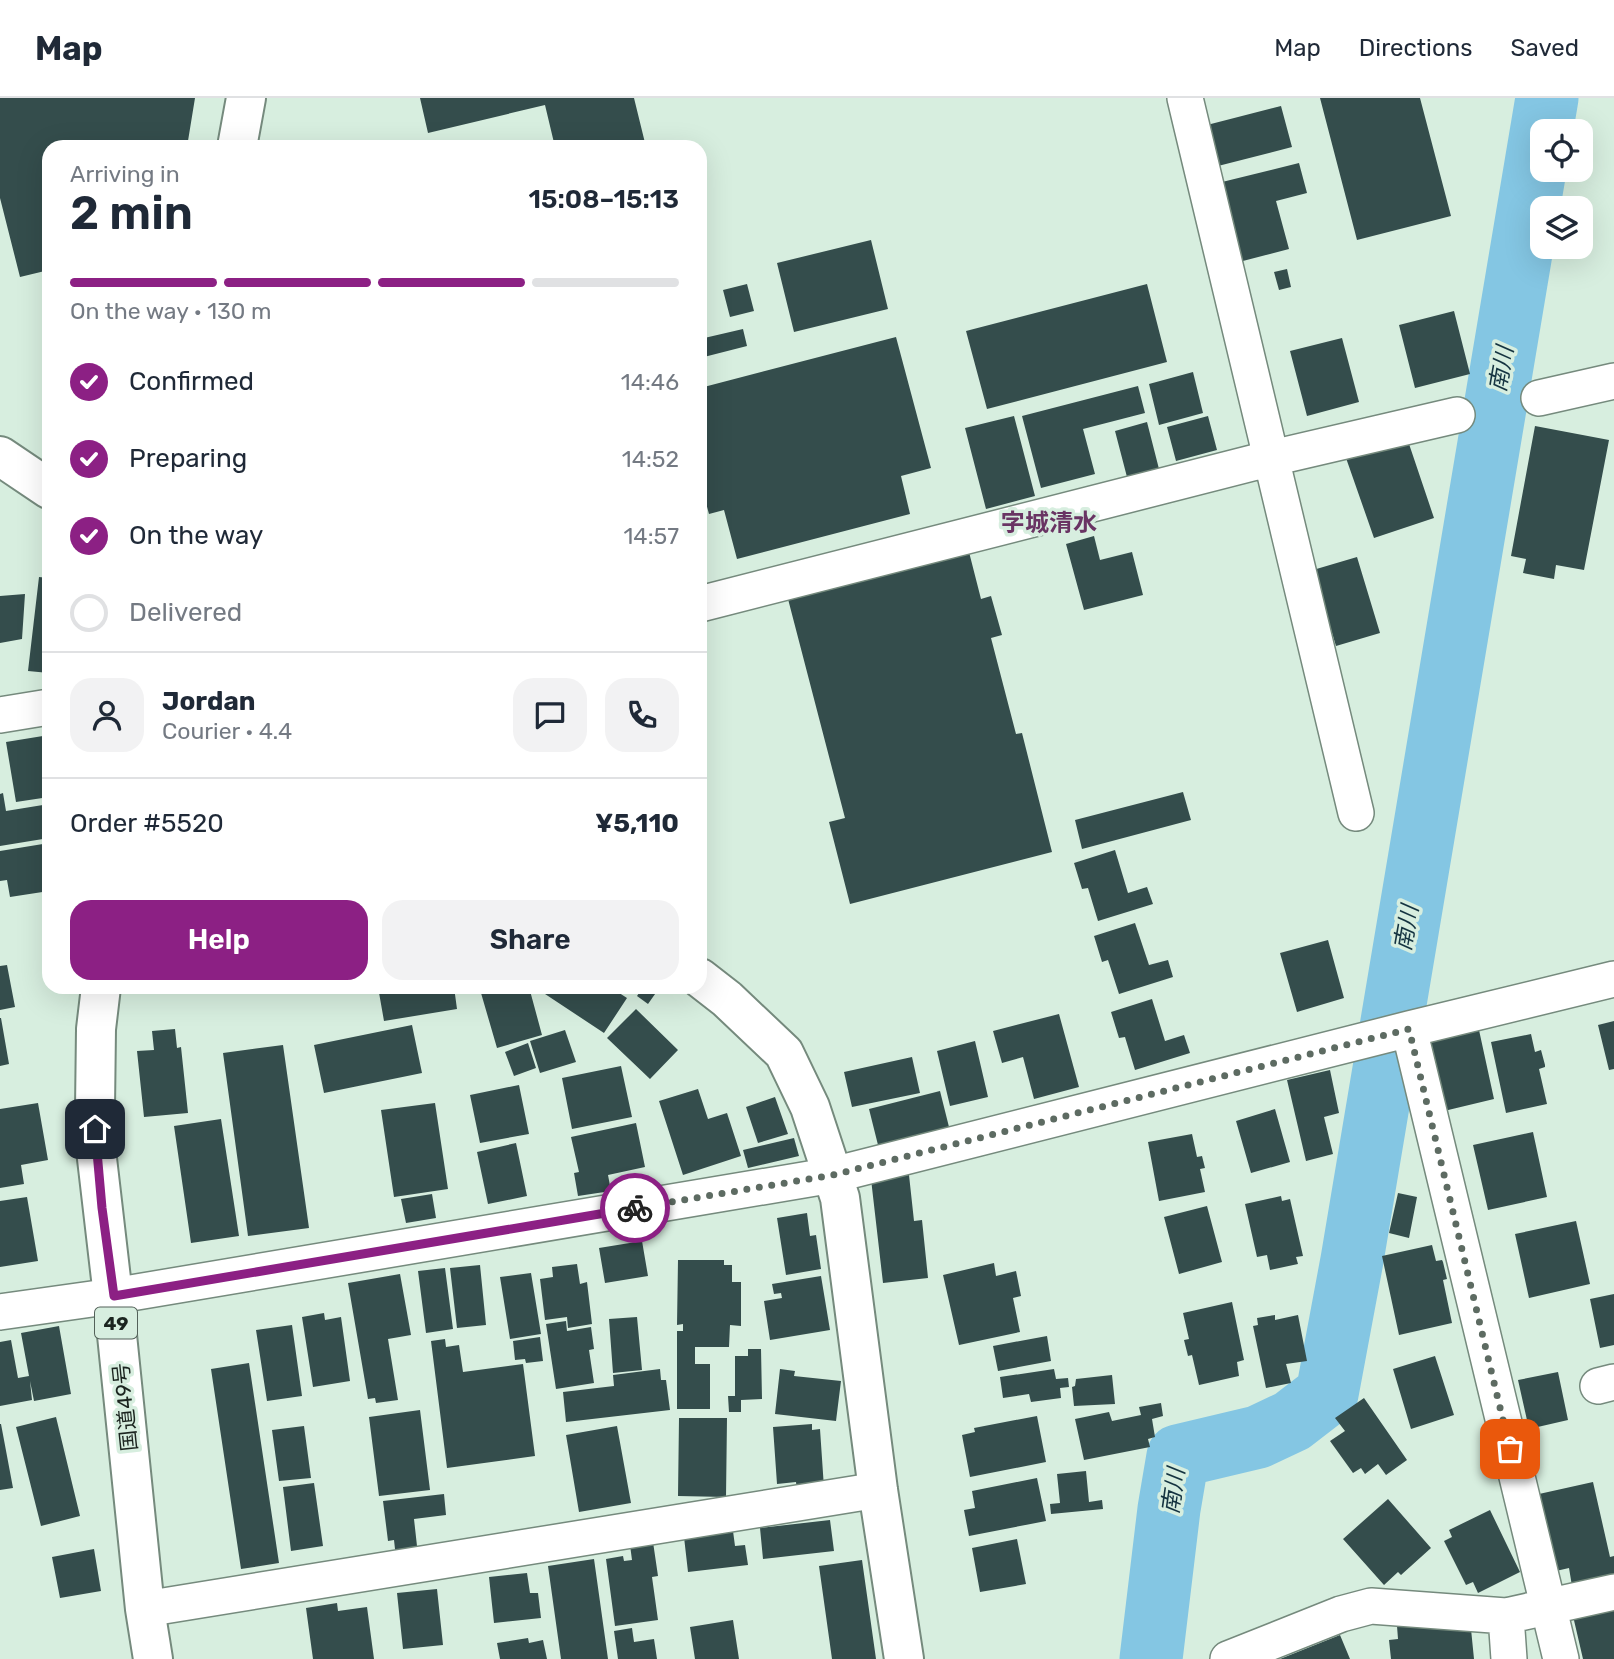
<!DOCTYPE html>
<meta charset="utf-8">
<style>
:root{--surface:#fff;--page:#f2f2f3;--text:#1f2937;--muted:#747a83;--line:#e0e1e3;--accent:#8c2084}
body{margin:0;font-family:Rubik,"Noto Sans JP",sans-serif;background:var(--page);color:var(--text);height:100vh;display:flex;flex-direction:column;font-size:26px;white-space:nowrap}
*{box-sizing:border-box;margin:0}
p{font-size:23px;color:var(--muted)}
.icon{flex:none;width:38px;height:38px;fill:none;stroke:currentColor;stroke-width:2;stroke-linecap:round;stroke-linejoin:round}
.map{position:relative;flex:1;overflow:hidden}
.details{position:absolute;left:42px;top:42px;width:665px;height:854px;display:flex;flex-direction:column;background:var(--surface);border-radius:21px;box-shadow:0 7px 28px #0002}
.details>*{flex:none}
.fabs{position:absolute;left:1530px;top:21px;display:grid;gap:14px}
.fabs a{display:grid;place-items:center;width:63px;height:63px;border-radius:14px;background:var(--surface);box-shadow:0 7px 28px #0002;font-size:35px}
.pin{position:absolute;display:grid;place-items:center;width:60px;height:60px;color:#fff;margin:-30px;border-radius:14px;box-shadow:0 4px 10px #0006}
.courier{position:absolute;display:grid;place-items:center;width:70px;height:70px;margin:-35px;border:5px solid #8c2084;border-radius:50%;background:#fff;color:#222;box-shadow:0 2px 9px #0007}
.headline em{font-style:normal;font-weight:600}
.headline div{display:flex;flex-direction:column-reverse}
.headline{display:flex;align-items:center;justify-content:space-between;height:119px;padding:0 28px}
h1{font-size:46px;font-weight:600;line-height:52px}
.bar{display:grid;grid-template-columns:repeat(4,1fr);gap:10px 7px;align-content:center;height:84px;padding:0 28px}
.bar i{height:9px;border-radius:5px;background:var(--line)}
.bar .current{background:var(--accent)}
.bar p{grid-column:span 4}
.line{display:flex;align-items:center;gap:18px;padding:0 28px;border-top:2px solid var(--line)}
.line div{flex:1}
.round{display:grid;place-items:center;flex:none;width:74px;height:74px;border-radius:21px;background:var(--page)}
ol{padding:0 28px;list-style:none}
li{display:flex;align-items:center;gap:21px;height:77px}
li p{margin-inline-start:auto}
li .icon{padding:7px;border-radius:50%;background:var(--accent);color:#fff;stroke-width:4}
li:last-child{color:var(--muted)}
li i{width:38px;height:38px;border:4px solid var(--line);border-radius:50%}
.button{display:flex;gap:14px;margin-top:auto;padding:14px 28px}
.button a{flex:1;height:80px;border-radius:21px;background:var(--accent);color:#fff;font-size:28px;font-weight:600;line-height:80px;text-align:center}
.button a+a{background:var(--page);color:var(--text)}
header{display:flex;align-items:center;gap:42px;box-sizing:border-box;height:98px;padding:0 35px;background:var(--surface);border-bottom:2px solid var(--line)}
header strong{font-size:33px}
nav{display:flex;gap:38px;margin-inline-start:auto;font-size:24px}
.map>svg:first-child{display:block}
</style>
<header>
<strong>Map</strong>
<nav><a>Map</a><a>Directions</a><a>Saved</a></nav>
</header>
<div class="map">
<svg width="1614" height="1561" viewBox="0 0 1614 1561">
<rect width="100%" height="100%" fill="#d7eedf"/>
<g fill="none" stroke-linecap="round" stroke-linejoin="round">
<path stroke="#84c6e3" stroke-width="63" d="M1151,1561L1169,1411L1178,1358L1258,1339L1292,1323L1327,1296L1352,1162L1547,0"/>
</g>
<path fill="#344d4c" d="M0,0H195L187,49H49V172L20,179L0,100Z
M420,0H634L646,49H555L545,7L428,35Z
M1320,0H1420L1451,118L1357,142Z
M1281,8L1292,49L1218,68L1207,27Z
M1299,65L1307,95L1276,103L1289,151L1239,164L1218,85Z
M871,142L888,211L794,234L777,165Z
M1287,171L1291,189L1279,192L1274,174Z
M747,186L754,213L730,219L723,192Z
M1147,186L1167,264L987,311L966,233Z
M1454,213L1470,276L1415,290L1399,227Z
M743,231L747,248L700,260V241Z
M896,239L931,370L901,378L910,416L737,461L724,412L709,416L700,383V336L704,335L700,321V290Z
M1342,240L1359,304L1307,318L1290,253Z
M1193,274L1203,315L1159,327L1149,286Z
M1138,288L1145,315L1083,331L1095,376L1041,390L1022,318Z
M1014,318L1035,398L986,411L965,330Z
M1208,318L1217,352L1176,363L1167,329Z
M1147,324L1159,371L1127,379L1115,333Z
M1535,328L1609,342L1584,472L1556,467L1554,481L1523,475L1526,461L1511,458Z
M1407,340L1434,420L1374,440L1346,360Z
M1094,438L1100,462L1132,454L1143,497L1084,512L1066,446Z
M969,454L981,501L991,498L1002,537L991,540L1016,636L1022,635L1052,754L850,806L829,724L845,720L788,501Z
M1357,459L1380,535L1336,548L1313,472Z
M39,479L49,480V575L28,573Z
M25,496L22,541L0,545V498Z
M49,637V699L16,704L6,644Z
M1183,694L1191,722L1082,751L1075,722Z
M3,695L6,713L49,706V740L0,748V696Z
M49,745V793L10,799L7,782L0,783V753Z
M1115,752L1128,795L1147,789L1153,806L1098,823L1088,790L1082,791L1074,765Z
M1135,825L1149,867L1168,862L1173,879L1119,896L1108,862L1102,864L1094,838Z
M1328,842L1344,900L1297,914L1280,855Z
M7,867L15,909L0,912V868Z
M378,889H454L457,911L384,923Z
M502,889H529L542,937L497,950L481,895Z
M545,889H610L627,900L604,935L542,894Z
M643,889H660L648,906L637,898Z
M1152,901L1165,943L1184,937L1190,955L1135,972L1125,939L1119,940L1111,914Z
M636,911L678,952L650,981L607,940Z
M1059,916L1079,989L1034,1001L1023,959L1002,965L993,933Z
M0,920H1L9,966L0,968Z
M1614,923V971L1609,972L1598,927Z
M412,927L422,975L324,995L314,947Z
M175,931L177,950L181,949L188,1015L144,1019L137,953L154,952L152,933Z
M565,932L576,964L540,975L530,943Z
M1479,932L1494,1001L1444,1013L1429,943Z
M1531,936L1535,954L1541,952L1545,967V969L1539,971L1547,1006L1506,1015L1491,944Z
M975,943L988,999L950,1008L937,953Z
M528,945L536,970L514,978L505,954Z
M283,947L309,1130L248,1138L223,955Z
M912,959L920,995L852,1009L844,974Z
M621,968L632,1019L572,1031L562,980Z
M1330,972L1339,1015L1324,1019L1333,1056L1306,1063L1287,982Z
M519,987L529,1036L480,1045L470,997Z
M698,991L708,1021L727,1015L741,1058L683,1077L659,1003Z
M940,993L950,1033L879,1051L869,1011Z
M775,999L788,1036L758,1045L746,1009Z
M38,1005L48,1062L21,1067L24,1086L0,1090V1011Z
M435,1005L448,1091L394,1099L381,1012Z
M1275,1011L1290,1064L1251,1075L1236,1023Z
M221,1021L239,1138L191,1145L174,1028Z
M636,1025L645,1069L608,1077L611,1093L578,1098L574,1075L579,1074L571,1039Z
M1533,1034L1547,1099L1488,1112L1473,1047Z
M1192,1036L1197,1059L1202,1058L1205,1070L1200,1071L1205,1094L1159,1103L1148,1044Z
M794,1040L799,1058L748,1070L743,1052Z
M516,1045L527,1098L488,1106L477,1054Z
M909,1077L914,1123L922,1122L928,1180L883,1185L871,1081Z
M1398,1095L1417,1099L1409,1140L1389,1135Z
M432,1096L436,1120L406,1125L401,1101Z
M1281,1098L1282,1103L1290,1101L1303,1158L1296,1159L1298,1166L1270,1172L1267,1157L1257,1159L1245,1106Z
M27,1099L38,1163L0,1169V1103Z
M1207,1108L1222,1164L1179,1176L1164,1119Z
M807,1115L810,1138L816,1137L821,1171L786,1177L777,1120Z
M1576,1123L1590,1186L1529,1200L1515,1136Z
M642,1143L648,1178L605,1185L599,1150Z
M1432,1147L1436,1163L1442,1162L1443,1164L1447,1181L1443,1182L1452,1225L1399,1237L1382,1158Z
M678,1162H724V1167H732V1184H741V1228L730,1227L729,1249H695V1266H710V1311H677V1233H683V1226L677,1227Z
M994,1165L996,1178L1016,1173L1021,1198L1013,1200L1020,1234L959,1247L943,1177Z
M577,1166L580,1186L587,1184L592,1226L568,1230L567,1219L545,1222L540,1181L553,1179L552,1169Z
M480,1167L486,1227L457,1230L450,1170Z
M445,1170L453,1231L426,1235L418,1173Z
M531,1175L541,1236L510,1241L500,1179Z
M400,1176L411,1237L388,1241L398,1302L376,1305L375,1300L368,1301L348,1185Z
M821,1178L830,1232L770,1242L764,1203L782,1200L781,1195L774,1196L772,1186Z
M1614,1196V1247L1600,1250L1590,1201Z
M1232,1204L1244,1262L1237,1264L1239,1278L1199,1287L1192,1257L1188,1258L1184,1242L1189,1241L1183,1215Z
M324,1215L325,1222L341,1219L350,1283L313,1289L302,1219Z
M1275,1217V1222L1298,1217L1307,1263L1286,1266L1291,1285L1266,1290L1253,1228L1258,1227L1257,1220Z
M637,1219L642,1272L613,1275L609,1221Z
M566,1223L567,1233L591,1229L594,1251L589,1252L594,1285L556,1291L546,1226Z
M292,1227L302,1298L267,1303L256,1232Z
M59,1228L71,1296L34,1303L30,1283L32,1302L0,1308V1244L11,1242L18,1280L29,1278L21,1235Z
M1047,1238L1051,1263L998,1273L993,1248Z
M540,1239L543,1263L526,1265L525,1261L515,1262L513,1243Z
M445,1241L446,1249L459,1247L463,1274L523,1266L535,1358L447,1370L431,1243Z
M748,1251H761L762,1301L741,1302V1314H729L728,1298H735V1258H748Z
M1435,1258L1454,1317L1411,1331L1393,1271Z
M249,1265L279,1465L241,1471L211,1271Z
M660,1271L661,1282H666L670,1312L566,1324L563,1294L614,1288L613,1277Z
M780,1271L795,1273L794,1278L841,1283L836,1323L775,1316Z
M1054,1271L1056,1281L1068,1280L1069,1289L1060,1290L1061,1300L1031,1304L1029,1296L1003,1300L1000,1279Z
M1558,1274L1568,1322L1529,1331L1518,1282Z
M1112,1277L1115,1306L1074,1308L1072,1289L1075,1288L1076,1281Z
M1364,1300L1407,1362L1386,1377L1378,1366L1365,1376L1361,1370L1353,1375L1330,1343L1345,1333L1335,1320Z
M1161,1305L1163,1318L1152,1321L1155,1339L1148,1341L1150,1349L1084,1362L1075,1321L1109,1314L1112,1323L1141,1317L1139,1309Z
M420,1312L430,1392L379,1398L369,1319Z
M1037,1318L1046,1364L970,1379L962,1337L975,1334L974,1330Z
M56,1319L80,1418L41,1428L16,1329Z
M679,1320H727L726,1399L678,1398Z
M0,1326H1L13,1390L0,1392Z
M812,1326V1332L820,1331L824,1390L797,1392L796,1384L777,1386L773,1329Z
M304,1328L311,1380L279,1383L272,1332Z
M617,1328L631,1405L579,1414L566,1337Z
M1086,1373L1089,1404L1102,1402L1103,1411L1051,1416L1050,1406L1060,1405L1057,1376Z
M1037,1380L1046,1423L969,1438L964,1412L975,1410L972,1393Z
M1593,1384L1610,1459L1614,1458V1479L1572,1488L1569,1470L1556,1473L1539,1396Z
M314,1385L323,1448L291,1453L283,1389Z
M444,1396L446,1417L414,1421L418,1457L396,1460L394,1442L388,1443L383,1403Z
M1388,1401L1431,1450L1401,1477L1398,1474L1384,1487L1343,1441Z
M1490,1412L1520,1474L1478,1495L1473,1484L1466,1487L1444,1443L1452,1439L1449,1432Z
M830,1422L834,1453L763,1461L760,1430Z
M733,1433L735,1448L745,1447L748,1467L688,1474L684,1439Z
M1017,1441L1026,1486L980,1494L972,1450Z
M653,1444L658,1478L652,1479L658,1522L615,1528L606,1461L623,1458L624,1463L632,1462L630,1447Z
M94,1451L101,1493L60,1500L52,1459Z
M594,1461L608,1561H561L548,1468Z
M862,1462L876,1561H832L819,1468Z
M527,1475L530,1495H538L541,1520L494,1525L489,1479Z
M437,1491L443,1547L403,1551L397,1495Z
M337,1505L338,1513L367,1509L374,1561H313L306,1510Z
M1614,1508V1561H1583L1573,1518Z
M1466,1521H1470L1474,1561H1391L1389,1542L1398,1541L1397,1528Z
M733,1522L739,1561H695L690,1529Z
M632,1530L634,1544L654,1541L657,1561H618L614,1533Z
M1340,1537L1350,1561H1280Z
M528,1540L529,1545L543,1542L547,1561H500L497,1545Z"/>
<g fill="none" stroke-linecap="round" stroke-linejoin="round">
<defs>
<path id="minor" d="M1185,0L1356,715
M1539,300L1614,283
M700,506L1272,360L1457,317
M0,617L49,609
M1409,931L1561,1561
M0,1214L113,1198L833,1077L1409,931L1614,881
M1598,1288L1614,1284
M145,1511L878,1392
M1506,1518L1509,1561
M1228,1561L1341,1516L1371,1508L1506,1518L1614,1494"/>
<path id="tertiary" d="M0,358L49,391
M700,880L727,901L784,955L810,1009L840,1100L878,1392L904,1561"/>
<path id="trunk" d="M237,49L246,0
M101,889L96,931L95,1010L96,1052L113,1198L145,1511L153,1561"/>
</defs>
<use href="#minor" stroke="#758a7d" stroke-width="38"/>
<use href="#tertiary" stroke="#758a7d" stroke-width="42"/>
<use href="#trunk" stroke="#758a7d" stroke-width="42"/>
<use href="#minor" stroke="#fff" stroke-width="35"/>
<use href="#tertiary" stroke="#fff" stroke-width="38"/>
<use href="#trunk" stroke="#fff" stroke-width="38"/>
</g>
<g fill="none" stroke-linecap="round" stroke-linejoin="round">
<path stroke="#5d6b62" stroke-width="7" stroke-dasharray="0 12.6" d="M635,1110L833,1077L1409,931L1510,1351"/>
<path stroke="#8c2084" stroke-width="9" d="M95,1031L102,1110L114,1198L635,1110"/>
</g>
<g text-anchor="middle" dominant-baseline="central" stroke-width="7" stroke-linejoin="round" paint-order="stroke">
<rect fill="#d7eedf" stroke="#536159" stroke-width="2" x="95" y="1209.5" width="42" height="31" rx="5"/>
<g font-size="19" font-weight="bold" fill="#1b241f">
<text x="116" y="1225">49</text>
</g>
<g font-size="21" fill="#1b241f" stroke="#d7eedf">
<text transform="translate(125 1309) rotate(-96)">国道49号</text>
</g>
<g font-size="23" font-style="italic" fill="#143340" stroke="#d7eedf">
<text transform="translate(1501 271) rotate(-80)">南川</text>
<text transform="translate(1406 830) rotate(-80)">南川</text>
<text transform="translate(1173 1393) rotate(-82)">南川</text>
</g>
<g font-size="24" font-weight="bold" fill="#693463" stroke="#d7eedf">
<text x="1049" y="425">字城清水</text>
</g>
</g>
</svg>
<div class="fabs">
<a><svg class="icon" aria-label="locate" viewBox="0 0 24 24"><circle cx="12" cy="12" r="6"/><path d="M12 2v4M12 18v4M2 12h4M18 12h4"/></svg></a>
<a><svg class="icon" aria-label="layers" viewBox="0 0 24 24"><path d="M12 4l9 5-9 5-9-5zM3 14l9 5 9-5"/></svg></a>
</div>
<div class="pin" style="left:1510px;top:1351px;background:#ea580c"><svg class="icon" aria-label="bag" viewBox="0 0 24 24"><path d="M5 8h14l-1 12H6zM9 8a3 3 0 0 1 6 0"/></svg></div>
<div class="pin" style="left:95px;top:1031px;background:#1f2937"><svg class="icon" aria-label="home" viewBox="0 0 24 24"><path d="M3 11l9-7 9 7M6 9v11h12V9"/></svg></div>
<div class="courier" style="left:635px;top:1110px"><svg class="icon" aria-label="bike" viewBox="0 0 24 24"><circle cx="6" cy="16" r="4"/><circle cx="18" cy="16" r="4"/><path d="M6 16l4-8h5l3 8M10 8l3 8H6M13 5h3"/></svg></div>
<section class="details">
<div class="headline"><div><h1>2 min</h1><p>Arriving in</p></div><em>15:08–15:13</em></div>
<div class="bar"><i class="current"></i><i class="current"></i><i class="current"></i><i></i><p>On the way · 130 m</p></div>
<ol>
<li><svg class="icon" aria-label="check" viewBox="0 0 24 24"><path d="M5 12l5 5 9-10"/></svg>Confirmed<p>14:46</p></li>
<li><svg class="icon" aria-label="check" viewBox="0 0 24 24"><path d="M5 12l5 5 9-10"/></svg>Preparing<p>14:52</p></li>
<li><svg class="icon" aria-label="check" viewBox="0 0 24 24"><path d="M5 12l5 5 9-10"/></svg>On the way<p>14:57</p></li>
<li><i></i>Delivered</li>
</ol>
<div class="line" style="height:126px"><a class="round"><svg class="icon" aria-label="person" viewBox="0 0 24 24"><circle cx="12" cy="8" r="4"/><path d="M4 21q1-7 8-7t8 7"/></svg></a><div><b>Jordan</b><p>Courier · 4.4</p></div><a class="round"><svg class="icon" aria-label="chat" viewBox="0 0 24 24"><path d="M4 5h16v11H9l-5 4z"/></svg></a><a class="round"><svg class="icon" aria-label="phone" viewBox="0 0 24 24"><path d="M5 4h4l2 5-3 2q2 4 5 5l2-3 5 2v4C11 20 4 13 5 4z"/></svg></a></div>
<div class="line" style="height:91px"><div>Order #5520</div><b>¥5,110</b></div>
<div class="button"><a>Help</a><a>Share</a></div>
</section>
</div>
